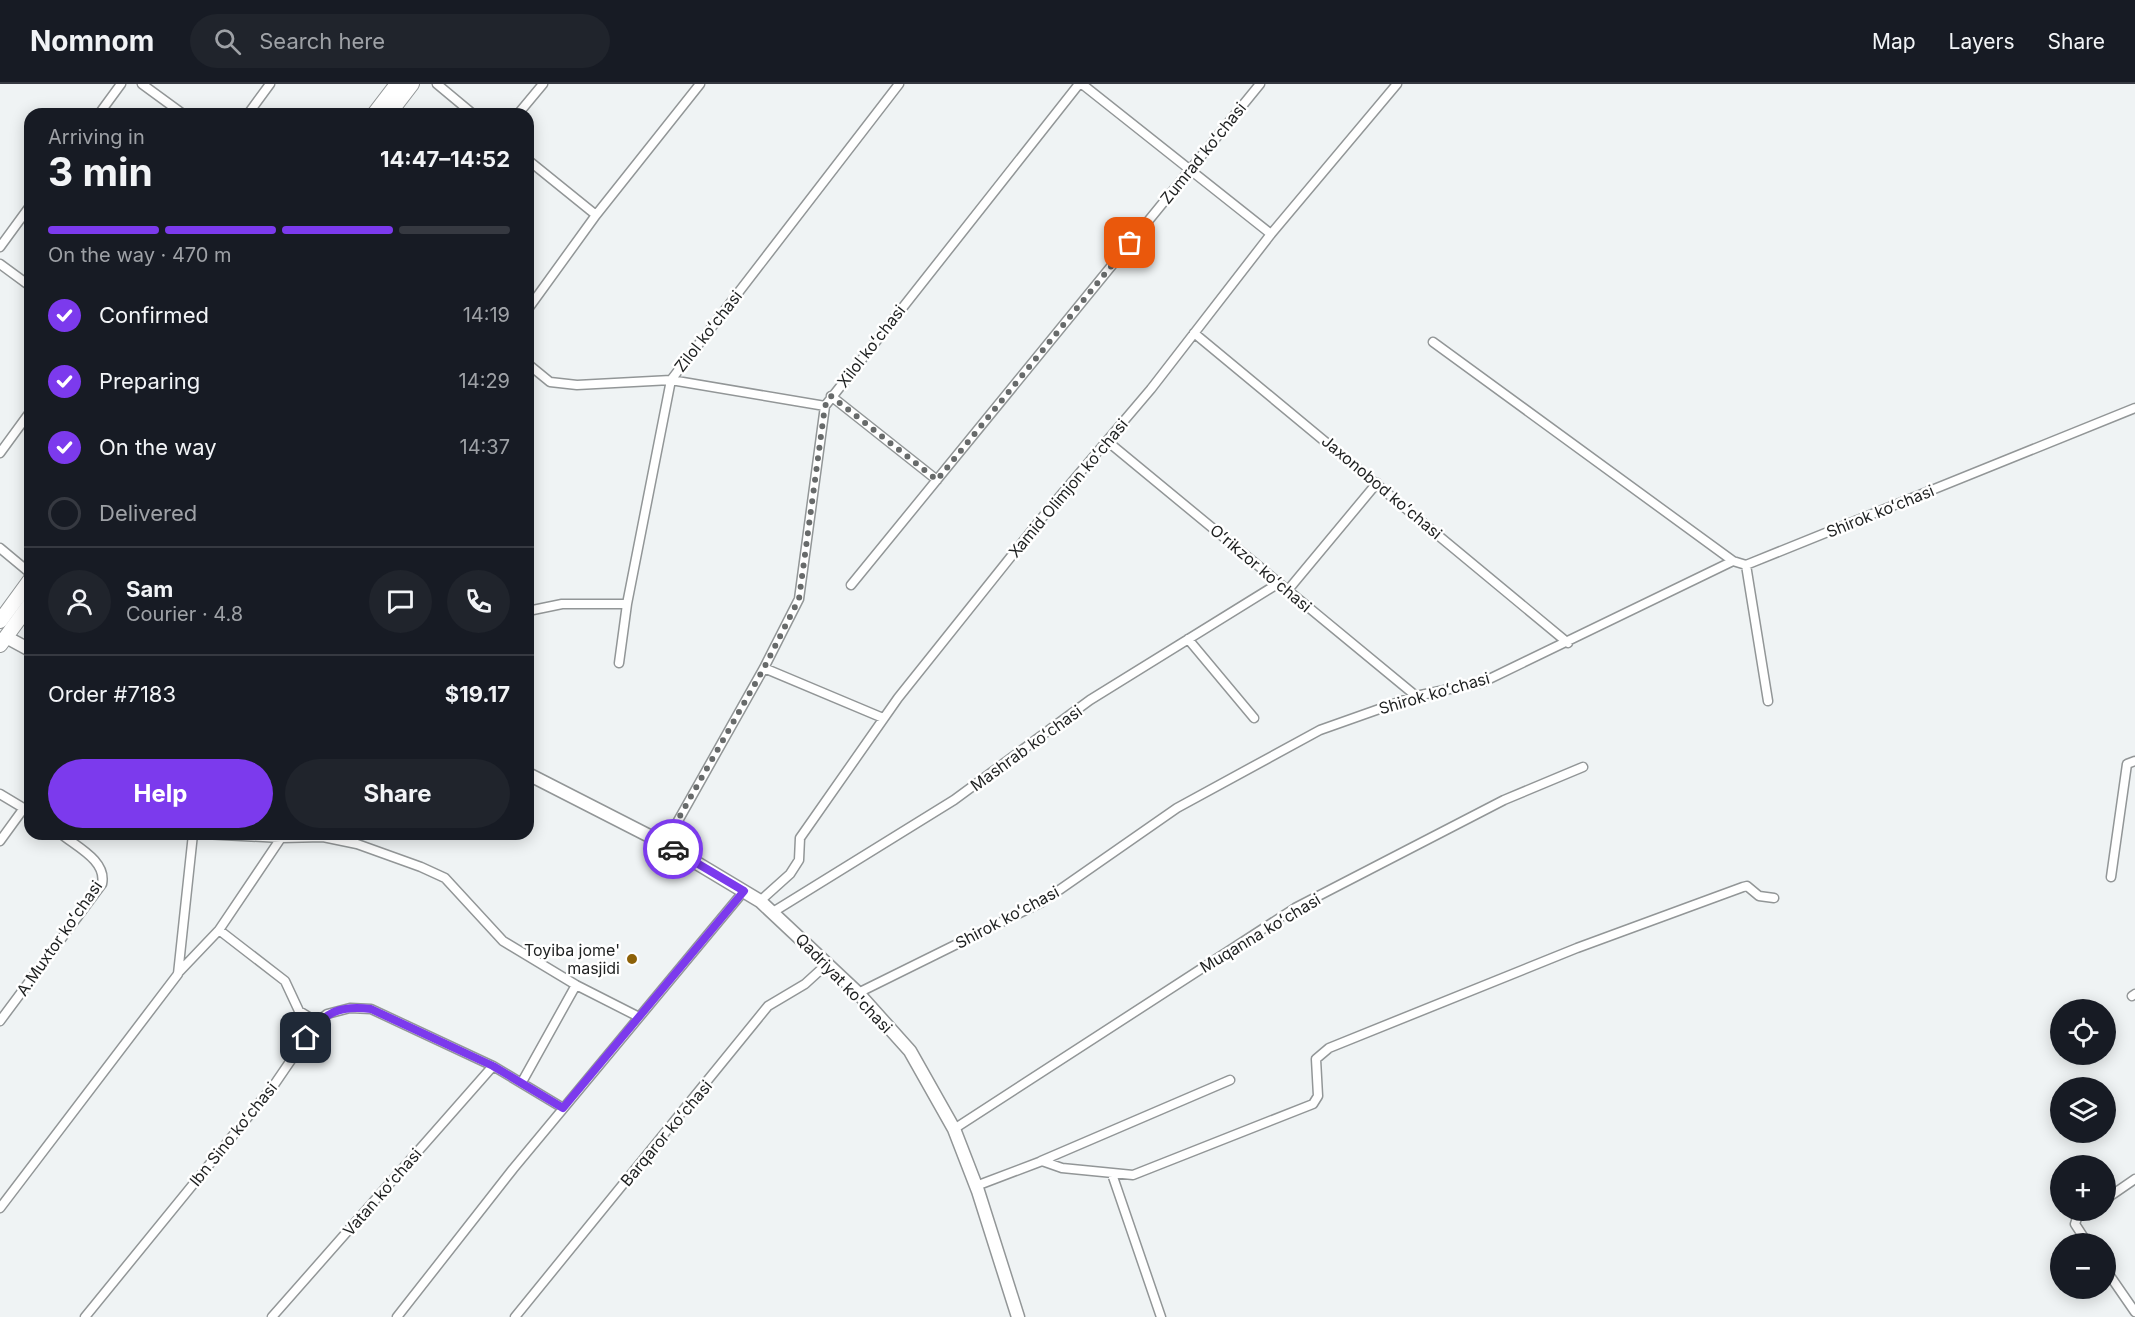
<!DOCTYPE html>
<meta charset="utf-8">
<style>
:root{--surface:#171b24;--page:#20242c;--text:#f1f3f6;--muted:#9ea1a6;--line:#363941;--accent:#7c3aed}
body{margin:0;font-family:Inter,sans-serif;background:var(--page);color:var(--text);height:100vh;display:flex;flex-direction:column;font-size:22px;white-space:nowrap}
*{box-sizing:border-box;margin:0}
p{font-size:20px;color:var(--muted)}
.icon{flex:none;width:33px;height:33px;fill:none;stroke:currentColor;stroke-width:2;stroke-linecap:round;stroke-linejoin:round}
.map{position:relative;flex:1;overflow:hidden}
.side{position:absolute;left:24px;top:24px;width:510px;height:732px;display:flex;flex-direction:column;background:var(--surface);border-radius:18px;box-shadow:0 3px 15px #0003}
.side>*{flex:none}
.buttons{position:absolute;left:2050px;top:915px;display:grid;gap:12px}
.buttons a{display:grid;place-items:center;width:66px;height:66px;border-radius:50%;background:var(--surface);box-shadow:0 3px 15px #0003;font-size:30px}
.pin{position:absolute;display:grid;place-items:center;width:51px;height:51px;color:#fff;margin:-26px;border-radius:12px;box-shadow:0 3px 9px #0006}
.courier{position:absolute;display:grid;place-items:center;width:60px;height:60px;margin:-30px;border:4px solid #7c3aed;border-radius:50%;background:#fff;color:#222;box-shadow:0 2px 8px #0007}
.overview em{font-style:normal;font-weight:700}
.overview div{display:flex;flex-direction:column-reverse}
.overview{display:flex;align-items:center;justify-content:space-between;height:102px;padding:0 24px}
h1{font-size:39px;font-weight:700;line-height:45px}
.bar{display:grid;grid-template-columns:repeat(4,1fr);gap:9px 6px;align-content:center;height:72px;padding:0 24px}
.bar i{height:8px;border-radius:4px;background:var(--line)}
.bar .on{background:var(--accent)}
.bar p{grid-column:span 4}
.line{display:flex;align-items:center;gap:15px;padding:0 24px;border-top:2px solid var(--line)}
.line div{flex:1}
.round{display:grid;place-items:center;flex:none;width:63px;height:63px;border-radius:32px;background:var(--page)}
ol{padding:0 24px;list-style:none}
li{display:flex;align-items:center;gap:18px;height:66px}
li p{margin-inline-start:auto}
li .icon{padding:6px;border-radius:50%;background:var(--accent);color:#fff;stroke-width:4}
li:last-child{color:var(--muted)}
li i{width:33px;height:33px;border:3px solid var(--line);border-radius:50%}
.action{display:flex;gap:12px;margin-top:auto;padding:12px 24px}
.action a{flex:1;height:69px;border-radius:36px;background:var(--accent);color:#fff;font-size:24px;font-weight:700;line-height:69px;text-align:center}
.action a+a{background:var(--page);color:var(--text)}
header{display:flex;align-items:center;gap:36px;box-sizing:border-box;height:84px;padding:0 30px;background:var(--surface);border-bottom:2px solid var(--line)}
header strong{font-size:28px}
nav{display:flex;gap:33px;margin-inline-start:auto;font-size:21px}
.search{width:420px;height:54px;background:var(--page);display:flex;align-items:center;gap:15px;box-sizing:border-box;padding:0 21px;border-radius:33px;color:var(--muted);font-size:22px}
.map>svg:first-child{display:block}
</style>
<header>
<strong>Nomnom</strong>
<div class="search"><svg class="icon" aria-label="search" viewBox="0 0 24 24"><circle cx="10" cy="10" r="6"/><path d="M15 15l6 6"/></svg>Search here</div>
<nav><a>Map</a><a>Layers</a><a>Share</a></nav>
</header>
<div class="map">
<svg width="2135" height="1233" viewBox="0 0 2135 1233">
<rect width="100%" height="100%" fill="#eff3f4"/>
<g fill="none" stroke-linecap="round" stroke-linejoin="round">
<defs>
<path id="street" d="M142,0L183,30
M437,0L473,30
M1082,0L1271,150
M99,30L121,0
M248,30L270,0
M518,30L543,0
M528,76L596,131
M0,163L30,122
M0,180L30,202
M528,225L596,131L700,0
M1194,249L1568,559
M1433,258L1733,477
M528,280L550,298L577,301L671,296L825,322
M831,312L937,396
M1107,357L1416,612
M0,369L30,328
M0,464L30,489
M1746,481L1768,617
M851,501L1260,0
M1288,506L1377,399
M528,527L562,520H627
M1188,555L1254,634
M619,579L627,520L671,296L899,0
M764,584L883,634
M0,710L30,728
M203,750L281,754L323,753L357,760L421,783L445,794L503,857L576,901L639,933
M281,754L219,846L285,897L299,927L317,938
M0,757L24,724
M665,760L764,584L799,515L825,322L1079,0
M2111,793L2127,680L2135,677
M760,817L790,790L799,776L800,754L898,614L1049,425L1151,305L1271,150L1397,0
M773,828L954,716L1090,616L1279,499
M178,889L219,846
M858,909L1042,818L1177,724L1320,646L1416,612L1483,598L1733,477L1746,481L2135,324
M2132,912L2135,910
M0,937L102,800C107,777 77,763 61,750
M522,998L576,901
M954,1045L1295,824L1504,716L1583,683
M1041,1077L1230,996
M1112,1090L1161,1233
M976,1102L1042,1077L1062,1084L1133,1091L1313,1020L1318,1012L1316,975L1329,964L1577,864L1743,803L1747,802L1759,812L1774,814
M2106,1115L2135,1095
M0,1124L178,890L193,750
M2088,1160L2075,1140L2077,1134L2088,1126
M2106,1186L2135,1228
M85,1233L274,1001L317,938L327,930L350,924L371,925L493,982L563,1024
M272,1233L493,982
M397,1233L513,1085L744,807
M515,1233L768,922L805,900L828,879"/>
<path id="secondary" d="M6,553L30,566
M528,690L665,760L760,817L858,909L910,967L954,1045L978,1107L1018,1233"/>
<path id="primary" d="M374,30L397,0
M389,30L412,0
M0,537L30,496
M0,561L30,520"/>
</defs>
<use href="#street" stroke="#929697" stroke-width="11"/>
<use href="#secondary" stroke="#929697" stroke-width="15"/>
<use href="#primary" stroke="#929697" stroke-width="16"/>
<use href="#street" stroke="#fff" stroke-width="8"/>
<use href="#secondary" stroke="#fff" stroke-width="12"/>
<use href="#primary" stroke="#fff" stroke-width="14"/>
</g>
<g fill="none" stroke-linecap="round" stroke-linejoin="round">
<path stroke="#676a6a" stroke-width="6" stroke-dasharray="0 10.8" d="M673,765L664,760L764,584L799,515L825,322L831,312L937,396L1130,159"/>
<path stroke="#7c3aed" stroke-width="8" d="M306,954C324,928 340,921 371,925L493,982L563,1024L744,807L673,765"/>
</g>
<circle fill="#8d6107" stroke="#fff" stroke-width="2" cx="632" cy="875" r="6"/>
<g text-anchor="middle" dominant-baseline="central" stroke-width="5" stroke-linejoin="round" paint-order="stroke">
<g font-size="16" fill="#1e2020" stroke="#fff">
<text transform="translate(1203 69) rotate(-51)">Zumrad koʻchasi</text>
<text transform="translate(708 247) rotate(-52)">Zilol koʻchasi</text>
<text transform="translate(871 262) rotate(-52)">Xilol koʻchasi</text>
<text transform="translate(1382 403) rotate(40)">Jaxonobod koʻchasi</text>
<text transform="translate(1068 404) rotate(-50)">Xamid Olimjon koʻchasi</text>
<text transform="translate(1880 427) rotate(-22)">Shirok koʻchasi</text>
<text transform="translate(1261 484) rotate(40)">Oʻrikzor koʻchasi</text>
<text transform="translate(1434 609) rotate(-16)">Shirok koʻchasi</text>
<text transform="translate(1026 664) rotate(-36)">Mashrab koʻchasi</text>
<text transform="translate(1007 833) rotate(-28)">Shirok koʻchasi</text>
<text transform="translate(1260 849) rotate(-31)">Muqanna koʻchasi</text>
<text transform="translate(59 854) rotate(-55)">A.Muxtor koʻchasi</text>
<text transform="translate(844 899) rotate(46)">Qadriyat ko'chasi</text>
<text transform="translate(666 1049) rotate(-50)">Barqaror koʻchasi</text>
<text transform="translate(233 1050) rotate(-51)">Ibn Sino koʻchasi</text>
<text transform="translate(382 1108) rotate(-49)">Vatan koʻchasi</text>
</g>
<g font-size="16" fill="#1e2020" stroke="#fff" text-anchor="end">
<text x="620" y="866">Toyiba jome'<tspan x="620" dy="18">masjidi</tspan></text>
</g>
</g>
</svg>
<div class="buttons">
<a><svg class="icon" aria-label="locate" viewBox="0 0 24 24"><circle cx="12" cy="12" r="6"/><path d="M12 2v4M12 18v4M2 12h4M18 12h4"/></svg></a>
<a><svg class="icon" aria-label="layers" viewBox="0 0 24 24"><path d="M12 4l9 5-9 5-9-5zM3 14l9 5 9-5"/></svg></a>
<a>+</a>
<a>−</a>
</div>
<div class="pin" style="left:1130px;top:159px;background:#ea580c"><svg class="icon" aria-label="bag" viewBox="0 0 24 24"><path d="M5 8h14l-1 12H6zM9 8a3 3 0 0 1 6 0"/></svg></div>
<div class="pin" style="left:306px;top:954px;background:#1f2937"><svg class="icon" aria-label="home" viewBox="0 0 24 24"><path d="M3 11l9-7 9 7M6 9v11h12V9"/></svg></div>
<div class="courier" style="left:673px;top:765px"><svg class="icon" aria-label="car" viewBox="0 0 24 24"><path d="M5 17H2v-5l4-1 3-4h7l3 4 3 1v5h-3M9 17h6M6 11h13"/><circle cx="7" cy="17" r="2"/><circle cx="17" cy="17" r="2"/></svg></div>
<section class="side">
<div class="overview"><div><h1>3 min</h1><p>Arriving in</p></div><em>14:47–14:52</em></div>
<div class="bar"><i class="on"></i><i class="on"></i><i class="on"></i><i></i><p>On the way · 470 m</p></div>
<ol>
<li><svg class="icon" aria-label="check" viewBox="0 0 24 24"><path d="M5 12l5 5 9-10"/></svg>Confirmed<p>14:19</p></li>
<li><svg class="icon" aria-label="check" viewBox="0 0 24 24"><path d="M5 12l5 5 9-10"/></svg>Preparing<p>14:29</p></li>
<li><svg class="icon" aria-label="check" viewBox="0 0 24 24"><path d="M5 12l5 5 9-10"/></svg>On the way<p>14:37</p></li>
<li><i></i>Delivered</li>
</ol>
<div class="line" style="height:108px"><a class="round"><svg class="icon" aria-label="person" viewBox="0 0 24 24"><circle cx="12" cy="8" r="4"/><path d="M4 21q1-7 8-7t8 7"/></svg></a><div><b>Sam</b><p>Courier · 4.8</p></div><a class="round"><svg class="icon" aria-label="chat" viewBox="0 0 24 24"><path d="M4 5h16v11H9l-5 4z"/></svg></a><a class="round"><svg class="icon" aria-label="phone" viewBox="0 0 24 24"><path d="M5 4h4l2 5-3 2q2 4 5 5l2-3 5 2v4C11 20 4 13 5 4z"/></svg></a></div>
<div class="line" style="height:78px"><div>Order #7183</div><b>$19.17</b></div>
<div class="action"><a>Help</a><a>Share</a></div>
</section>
</div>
